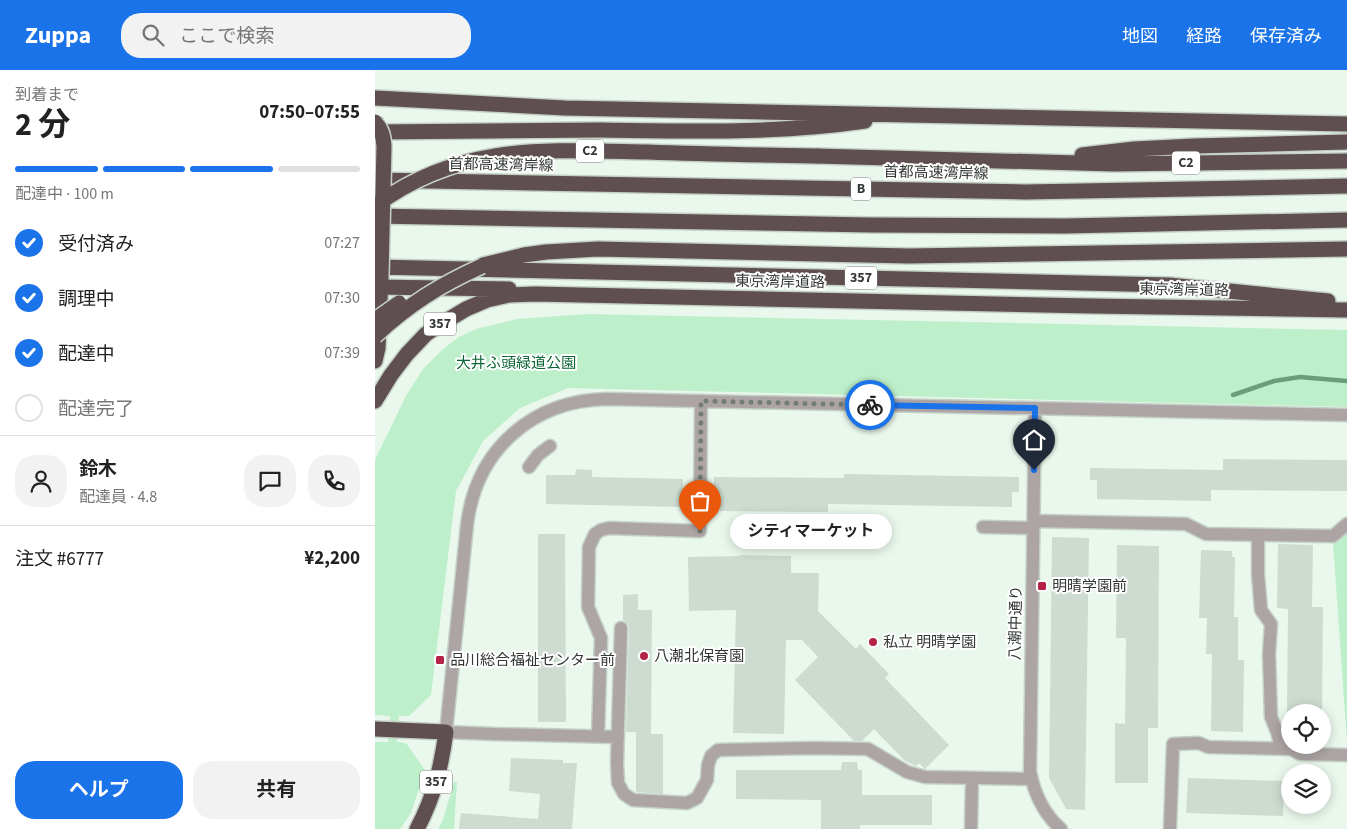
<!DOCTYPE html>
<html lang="ja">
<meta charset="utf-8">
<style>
:root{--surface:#fff;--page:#f2f2f2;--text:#222;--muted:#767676;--line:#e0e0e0;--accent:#1a73e8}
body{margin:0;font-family:"Source Sans 3","Noto Sans JP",sans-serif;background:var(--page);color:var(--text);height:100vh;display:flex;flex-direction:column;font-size:19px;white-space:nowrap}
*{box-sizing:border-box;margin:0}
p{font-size:16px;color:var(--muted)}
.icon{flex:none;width:28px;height:28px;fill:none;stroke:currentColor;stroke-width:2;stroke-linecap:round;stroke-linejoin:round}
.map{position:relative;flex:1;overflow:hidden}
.side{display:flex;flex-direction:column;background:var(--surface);width:375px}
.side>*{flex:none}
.fabs{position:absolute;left:906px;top:634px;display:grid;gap:10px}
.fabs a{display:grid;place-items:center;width:50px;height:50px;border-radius:50%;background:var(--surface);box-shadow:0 2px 12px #0003;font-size:25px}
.pin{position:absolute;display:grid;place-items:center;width:42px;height:42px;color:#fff;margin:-51px -21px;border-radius:50% 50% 50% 0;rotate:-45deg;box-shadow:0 0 5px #0007}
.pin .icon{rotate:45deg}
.courier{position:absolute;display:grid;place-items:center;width:50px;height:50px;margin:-25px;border:4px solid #1a73e8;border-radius:50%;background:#fff;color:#222;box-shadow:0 1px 6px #0007}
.bubble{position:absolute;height:35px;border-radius:18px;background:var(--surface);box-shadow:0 2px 12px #0003;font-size:16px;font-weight:700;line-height:35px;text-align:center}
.headline em{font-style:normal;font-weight:700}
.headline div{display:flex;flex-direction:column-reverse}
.headline{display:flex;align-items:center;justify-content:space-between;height:85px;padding:0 15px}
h1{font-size:32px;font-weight:700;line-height:38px}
.bar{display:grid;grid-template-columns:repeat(4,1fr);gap:8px 5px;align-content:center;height:60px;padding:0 15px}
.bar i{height:6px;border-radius:4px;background:var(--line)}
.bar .on{background:var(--accent)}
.bar p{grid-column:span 4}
.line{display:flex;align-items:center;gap:12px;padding:0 15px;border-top:1px solid var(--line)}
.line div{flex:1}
.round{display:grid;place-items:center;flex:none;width:52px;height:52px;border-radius:20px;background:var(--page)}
ol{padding:0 15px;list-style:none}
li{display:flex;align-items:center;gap:15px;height:55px}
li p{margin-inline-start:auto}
li .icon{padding:5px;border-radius:50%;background:var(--accent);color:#fff;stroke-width:4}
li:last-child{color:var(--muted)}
li i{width:28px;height:28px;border:2px solid var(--line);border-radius:50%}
.button{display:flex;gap:10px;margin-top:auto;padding:10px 15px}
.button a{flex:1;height:58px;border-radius:20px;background:var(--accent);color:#fff;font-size:20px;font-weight:700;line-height:58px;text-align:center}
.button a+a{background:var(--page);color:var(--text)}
header{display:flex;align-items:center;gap:30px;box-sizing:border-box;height:70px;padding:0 25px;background:var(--accent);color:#fff}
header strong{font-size:24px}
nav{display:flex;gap:28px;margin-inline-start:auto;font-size:18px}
.search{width:350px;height:45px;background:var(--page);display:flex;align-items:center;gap:12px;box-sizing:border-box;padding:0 18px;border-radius:20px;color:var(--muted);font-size:19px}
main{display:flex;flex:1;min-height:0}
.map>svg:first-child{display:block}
</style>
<header>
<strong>Zuppa</strong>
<div class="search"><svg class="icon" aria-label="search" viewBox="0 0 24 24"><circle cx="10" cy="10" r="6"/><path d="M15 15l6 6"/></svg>ここで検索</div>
<nav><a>地図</a><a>経路</a><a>保存済み</a></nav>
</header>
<main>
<section class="side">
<div class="headline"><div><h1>2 分</h1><p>到着まで</p></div><em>07:50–07:55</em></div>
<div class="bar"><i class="on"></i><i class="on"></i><i class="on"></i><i></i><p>配達中 · 100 m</p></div>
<ol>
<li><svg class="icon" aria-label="check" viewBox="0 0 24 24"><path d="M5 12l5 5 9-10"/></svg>受付済み<p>07:27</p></li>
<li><svg class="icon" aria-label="check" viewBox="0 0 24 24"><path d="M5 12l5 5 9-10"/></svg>調理中<p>07:30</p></li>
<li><svg class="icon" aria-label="check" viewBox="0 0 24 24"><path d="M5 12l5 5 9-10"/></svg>配達中<p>07:39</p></li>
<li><i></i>配達完了</li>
</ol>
<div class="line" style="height:90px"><a class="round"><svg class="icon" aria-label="person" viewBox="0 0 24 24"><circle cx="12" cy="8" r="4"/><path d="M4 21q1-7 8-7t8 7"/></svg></a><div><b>鈴木</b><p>配達員 · 4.8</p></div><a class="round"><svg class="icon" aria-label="chat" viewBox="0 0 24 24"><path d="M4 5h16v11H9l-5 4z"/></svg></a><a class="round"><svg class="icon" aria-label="phone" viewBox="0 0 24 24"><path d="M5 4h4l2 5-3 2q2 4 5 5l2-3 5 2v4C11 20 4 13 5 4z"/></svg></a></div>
<div class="line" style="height:65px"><div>注文 #6777</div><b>¥2,200</b></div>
<div class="button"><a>ヘルプ</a><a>共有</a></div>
</section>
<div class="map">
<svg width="972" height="759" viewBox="0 0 972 759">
<rect width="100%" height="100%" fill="#e9f7ec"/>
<path fill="#bdf0ca" d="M212,244L972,260V337L193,318L145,338L108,371L81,421L56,625L34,646H24L22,672L31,673L50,700L36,743L25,759H0V672H13L15,646L0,645V390L31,326L48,299L68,279L84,267L101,259L142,249Z
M972,457V673L958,472Z
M79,712H82L79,759H63L68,750Z"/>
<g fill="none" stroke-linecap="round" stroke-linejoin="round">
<path stroke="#689f78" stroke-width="4.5" d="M858,325L899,311L925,307L972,311"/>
</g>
<path fill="#cddbd0" d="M848,389L972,390V421L836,420V431L722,429V410H715V398L848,400Z
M201,399L217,400V407L308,409L307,437L171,434V405H200Z
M469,404L644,407V422H637V437L453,434V442L345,441L346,424H339V407L469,408Z
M163,464H190L191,652H163Z
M677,467L714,468L710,740L691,739L674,708Z
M903,474L938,475L937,537H948L947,642H912L913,539L902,538Z
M742,475L784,476L783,658H773V713H740V653L750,654L751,568H741Z
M826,480L857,481V487H860L859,547H863V590H869L868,662L836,661L837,584H831L832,548H824Z
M365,485L416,486V503H444L443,541L481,579L485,574L514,604L510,608L574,675L550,699L544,693L541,696L530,691L499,659L487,671H479L420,610L443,587L427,570H411L409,664L358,663L361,540L314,541L313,487L365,486Z
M263,524V540H277L276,664H288V724L261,722V662H251L254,558L253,554L248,550V525Z
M136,688L188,690V693H202L197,759H84L86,743L163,749L165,724L134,721Z
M467,692H482L483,700H487V725H557V755H485V759H446V730L361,729V700H466Z
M813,708L909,711L908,746L811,743Z"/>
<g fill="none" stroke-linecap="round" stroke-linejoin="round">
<defs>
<path id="minor" d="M660,338L655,701C659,723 669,744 686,759
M154,397L163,385L175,376
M659,451L811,454L831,464L958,466L972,454
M608,457L658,458
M883,465V504L886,540L896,554L894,584L896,647L902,662L906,678
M246,558L242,692L243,713L249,724L258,730L312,733L322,728L332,710L333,695L336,686L343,680L440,678L493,679L532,702L550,707L656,709
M223,666L226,568L213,537L214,477L220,464L226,460L234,458L325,461L326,331
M243,667L119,664L71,662L92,455C101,380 157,330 233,329L972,345
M596,759L597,709
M795,759L798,674L824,673L833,677L916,679L925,684L972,685"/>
<path id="highway" d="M0,28L190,38L972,54
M0,62C75,62 150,60 225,60C314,61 402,64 490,51
M707,85L759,79L819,76L972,72
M441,86L739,94L972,91
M0,110L650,122L972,116
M0,146L496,155L691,156L972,150
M108,195L149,185L171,182L223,179L534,186L972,179
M0,197L794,215L953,231
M0,217L134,219
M0,291L3,278L6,208
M0,331L16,305L32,284L51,264L66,254L91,239L112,230L134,225L160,224L716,236L972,240
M0,659L71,662C66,698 59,727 42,759"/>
</defs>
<use href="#minor" stroke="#c5d1c7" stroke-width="15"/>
<use href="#highway" stroke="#c5d1c7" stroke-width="18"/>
<use href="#minor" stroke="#ada5a5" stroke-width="12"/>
<use href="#highway" stroke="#5f4f50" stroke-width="15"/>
<defs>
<path id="highway-bridge" d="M0,52C7,60 8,66 9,76L6,206
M0,136C86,72 173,80 273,82C329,84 385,85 441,86
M0,250L24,233
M0,266C34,234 65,215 107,196"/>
</defs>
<use href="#highway-bridge" stroke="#c5d1c7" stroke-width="18" stroke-linecap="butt"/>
<use href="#highway-bridge" stroke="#5f4f50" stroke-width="15"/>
</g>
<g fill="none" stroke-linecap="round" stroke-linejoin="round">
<path stroke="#737c75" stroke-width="5" stroke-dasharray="0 9" d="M325,461L326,331L495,335"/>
<path stroke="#1a73e8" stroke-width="6" d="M495,335L660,338L659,400"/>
</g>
<g fill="#b42244" stroke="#fff" stroke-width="2">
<rect x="662" y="511" width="10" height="10" rx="2.5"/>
<circle cx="498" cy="572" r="5"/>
<circle cx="269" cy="586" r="5"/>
<rect x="60" y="585" width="10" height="10" rx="2.5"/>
</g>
<g text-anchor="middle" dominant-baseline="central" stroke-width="4" stroke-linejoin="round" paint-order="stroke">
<g fill="#fff" stroke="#717472" stroke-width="1">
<rect x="201" y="69.5" width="28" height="23" rx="4"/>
<rect x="797" y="81.5" width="28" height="23" rx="4"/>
<rect x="476" y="107.5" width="20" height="23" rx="4"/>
<rect x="470" y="196.5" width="32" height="23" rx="4"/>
<rect x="49" y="242.5" width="32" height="23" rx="4"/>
<rect x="45" y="700.5" width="32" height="23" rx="4"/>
</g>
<g font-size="14" font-weight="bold" fill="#343935">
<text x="215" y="81">C2</text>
<text x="811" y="93">C2</text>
<text x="486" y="119">B</text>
<text x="486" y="208">357</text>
<text x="65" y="254">357</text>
<text x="61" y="712">357</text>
</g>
<g font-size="15" fill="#343935" stroke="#fff">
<text transform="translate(126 95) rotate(1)">首都高速湾岸線</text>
<text transform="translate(561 103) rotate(1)">首都高速湾岸線</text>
<text transform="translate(405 212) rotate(1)">東京湾岸道路</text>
<text transform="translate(809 220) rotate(1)">東京湾岸道路</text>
<text transform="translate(641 553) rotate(-89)">八潮中通り</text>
</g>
<g font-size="15" fill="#0b6534" stroke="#fff">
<text x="141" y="293">大井ふ頭緑道公園</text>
</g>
<g font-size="15" fill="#343935" stroke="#fff" text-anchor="start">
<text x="677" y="516">明晴学園前</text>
<text x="508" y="572">私立 明晴学園</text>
<text x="279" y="586">八潮北保育園</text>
<text x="75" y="590">品川総合福祉センター前</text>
</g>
</g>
</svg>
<div class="fabs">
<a><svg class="icon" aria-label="locate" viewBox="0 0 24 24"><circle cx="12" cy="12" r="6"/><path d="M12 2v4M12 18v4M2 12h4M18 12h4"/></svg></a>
<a><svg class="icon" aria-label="layers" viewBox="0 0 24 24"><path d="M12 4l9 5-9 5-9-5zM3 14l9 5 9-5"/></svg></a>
</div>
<div class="pin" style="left:325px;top:461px;background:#ea580c"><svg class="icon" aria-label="bag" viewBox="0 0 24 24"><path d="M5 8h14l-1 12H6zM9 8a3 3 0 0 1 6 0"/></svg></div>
<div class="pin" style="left:659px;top:400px;background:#1f2937"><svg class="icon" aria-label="home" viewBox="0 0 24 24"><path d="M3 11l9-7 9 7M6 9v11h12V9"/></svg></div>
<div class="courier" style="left:495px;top:335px"><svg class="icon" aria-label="bike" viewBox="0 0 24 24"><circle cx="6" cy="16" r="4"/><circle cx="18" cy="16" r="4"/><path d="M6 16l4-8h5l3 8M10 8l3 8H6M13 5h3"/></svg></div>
<div class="bubble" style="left:355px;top:444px;width:162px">シティマーケット</div>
</div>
</main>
